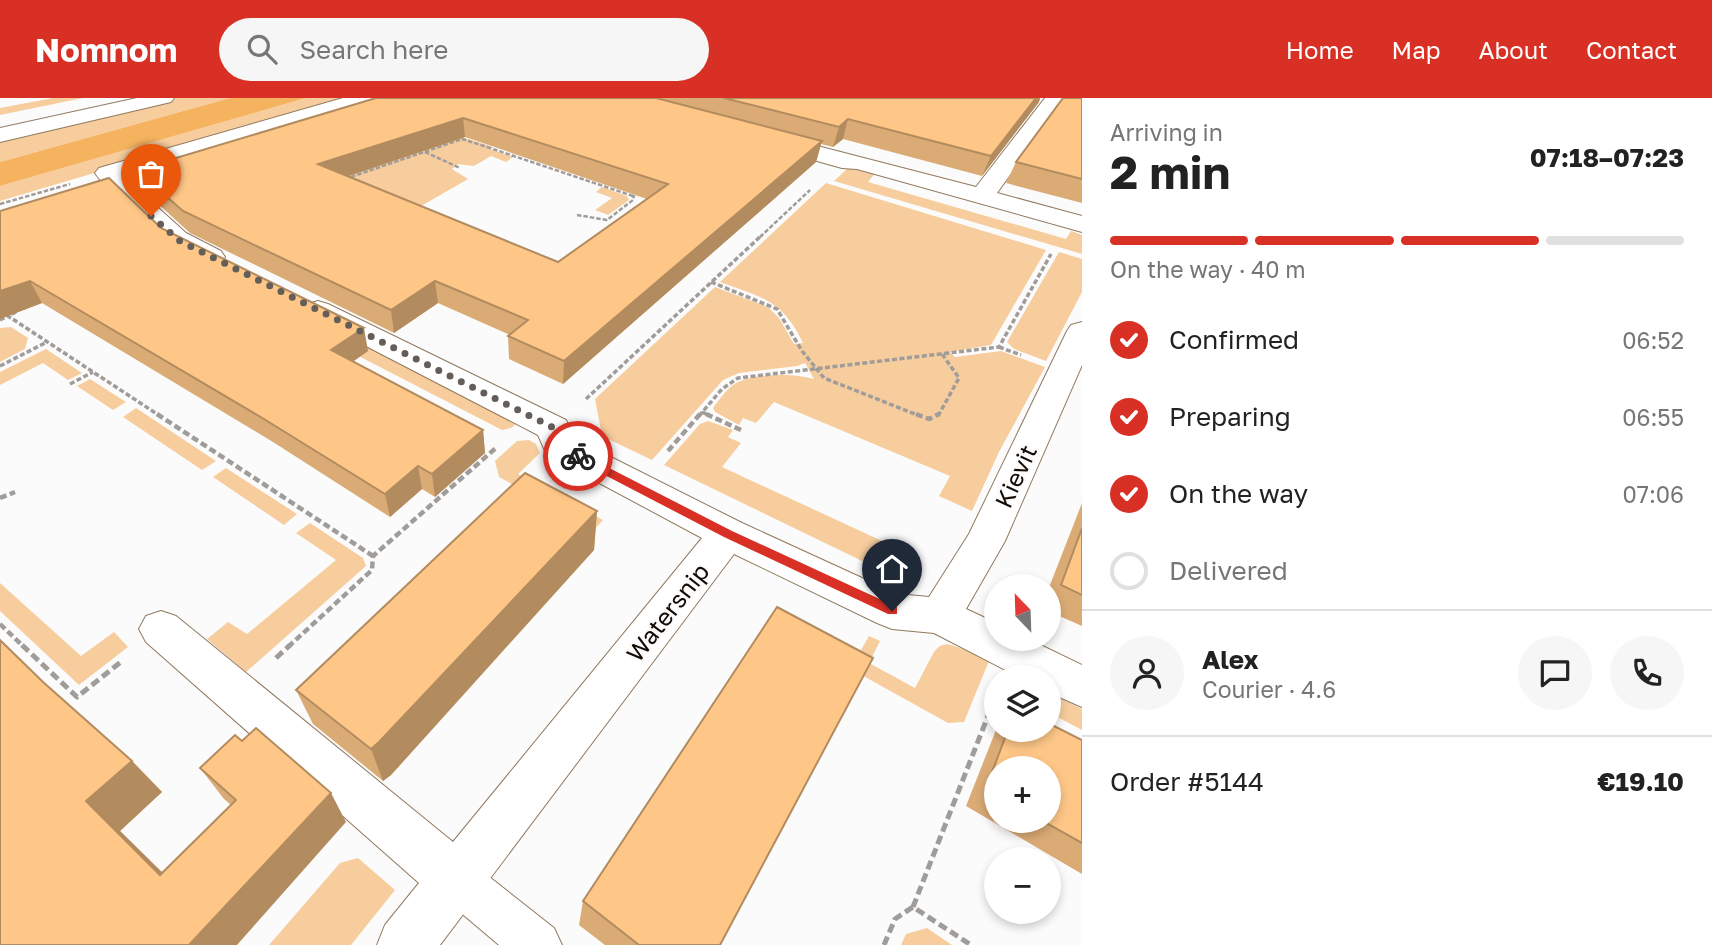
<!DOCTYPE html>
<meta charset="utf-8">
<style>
:root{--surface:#fff;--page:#f6f6f6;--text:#222;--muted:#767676;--line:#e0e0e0;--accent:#d93025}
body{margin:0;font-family:"Golos Text",sans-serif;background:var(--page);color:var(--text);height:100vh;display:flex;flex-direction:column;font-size:26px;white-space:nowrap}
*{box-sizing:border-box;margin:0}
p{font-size:23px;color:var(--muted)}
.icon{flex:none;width:38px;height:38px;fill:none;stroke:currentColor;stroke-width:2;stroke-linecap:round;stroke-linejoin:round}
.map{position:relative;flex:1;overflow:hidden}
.panel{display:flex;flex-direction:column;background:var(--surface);width:630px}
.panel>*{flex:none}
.needle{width:46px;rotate:337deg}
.controls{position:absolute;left:984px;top:476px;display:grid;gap:14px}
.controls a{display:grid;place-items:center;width:77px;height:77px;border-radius:50%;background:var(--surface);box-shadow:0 4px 10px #0003;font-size:35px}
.pin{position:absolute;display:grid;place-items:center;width:60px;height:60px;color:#fff;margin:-72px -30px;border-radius:50% 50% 50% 0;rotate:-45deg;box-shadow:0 0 7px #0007}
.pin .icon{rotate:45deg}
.courier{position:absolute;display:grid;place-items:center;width:70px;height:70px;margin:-35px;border:5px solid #d93025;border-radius:50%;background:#fff;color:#222;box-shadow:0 2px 9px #0007}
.overview em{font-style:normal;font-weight:700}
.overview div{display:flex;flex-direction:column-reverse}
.overview{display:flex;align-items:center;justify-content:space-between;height:119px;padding:0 28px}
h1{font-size:46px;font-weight:700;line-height:52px}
.bar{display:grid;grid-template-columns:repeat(4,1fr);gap:10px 7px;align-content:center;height:84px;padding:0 28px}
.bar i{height:9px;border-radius:5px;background:var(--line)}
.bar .selected{background:var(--accent)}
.bar p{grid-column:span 4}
.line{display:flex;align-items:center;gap:18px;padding:0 28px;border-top:2px solid var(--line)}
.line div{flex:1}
.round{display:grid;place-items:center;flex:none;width:74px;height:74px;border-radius:37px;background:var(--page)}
ol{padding:0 28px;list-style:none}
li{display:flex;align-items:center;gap:21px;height:77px}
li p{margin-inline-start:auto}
li .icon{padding:7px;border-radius:50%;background:var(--accent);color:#fff;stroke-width:4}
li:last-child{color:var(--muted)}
li i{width:38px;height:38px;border:4px solid var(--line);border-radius:50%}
header{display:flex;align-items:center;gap:42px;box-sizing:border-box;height:98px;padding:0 35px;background:var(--accent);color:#fff}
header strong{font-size:33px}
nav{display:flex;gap:38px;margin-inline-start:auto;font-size:24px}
.search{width:490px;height:63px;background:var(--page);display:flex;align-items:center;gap:18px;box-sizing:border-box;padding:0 24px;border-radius:38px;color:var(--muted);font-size:26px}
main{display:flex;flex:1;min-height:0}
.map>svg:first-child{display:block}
</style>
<header>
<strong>Nomnom</strong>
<div class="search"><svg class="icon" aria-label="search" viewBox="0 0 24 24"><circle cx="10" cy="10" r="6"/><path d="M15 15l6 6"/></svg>Search here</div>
<nav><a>Home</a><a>Map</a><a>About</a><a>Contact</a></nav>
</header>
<main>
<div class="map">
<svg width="1082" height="847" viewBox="0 0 1082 847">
<rect width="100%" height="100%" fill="#fbfbfb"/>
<path fill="#f7cd9d" d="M53,0H83L0,17V10Z
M176,0H230L0,64V41Z
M306,0H347L0,103V88Z
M462,39L493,49L490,51L513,59L506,64L491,58L474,68L458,66L452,71L468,81L416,111L322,87Z
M862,70L876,74L868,84L1066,141L1071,133L1082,137V156L834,83L847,71Z
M826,85L1046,152L991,247L950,254L955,259L1001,253L1045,269L999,354L972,413L939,398L950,378L774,304L756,325L743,320L739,327L715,314L713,310C719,302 727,290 736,285C755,275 794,275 814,281L805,265L797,268L739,275L723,282L652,362L602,338L595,301L715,189L768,209L779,220L794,246L803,245C782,201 762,200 720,184Z
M602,89L627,98L629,102L608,117L595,112L612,100L596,94Z
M166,147L517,325L511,330L502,332L157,154Z
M1059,154L1082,161V194L1046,263L1014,251L1007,244Z
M11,229L28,240L25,251L0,264V230Z
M46,251L82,275L68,282L43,265L0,287V274Z
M90,281L126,304L113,312L77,288Z
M136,310L216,363L202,372L123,319Z
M708,323L733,332L728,339L741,345L722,369L908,455L898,473L887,475L664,367L700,326Z
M529,342L536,346L540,355L518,376L603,422L595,431L499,379L495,363L517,343Z
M226,370L297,416L284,427L213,379Z
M310,425L363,460L366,468L246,574L207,541L228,524L247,536L336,462L296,435Z
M0,485L81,558L114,534L128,549L79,587L0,513Z
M786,535L857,559L869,538L880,543L869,565L915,590C943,540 931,536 989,563L964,624L948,625Z
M1048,594L1082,611V632L1048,614Z
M358,760L395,792L351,847H269L340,765Z
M927,830L952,847H901L906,836Z"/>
<path fill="#f5b25f" d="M230,0H306L0,88V64Z"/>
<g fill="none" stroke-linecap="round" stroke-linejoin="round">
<defs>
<path id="lane" d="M457,759L473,766L554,830L562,847H499L441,798L434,782L441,766Z"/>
<path id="street" d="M343,0H375L372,4L123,78L186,135L221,153L225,159L221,165C188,173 113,101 95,75L99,70Z
M1045,0H1065L997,95L1082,118V134L857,71L842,70L759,47L756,42L759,37L767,35L976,89Z
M318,203L328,206L566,322L575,341L742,425L897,496L929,499L969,436L1067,233L1071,227L1082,224V267L1005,443L966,511L996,525V541H1028L1082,567V609L1048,594V579H1019L934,535L892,531L877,525L734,456L440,847H377L385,827L419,785L146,544L139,531L146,518L161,513L176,518L453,744L702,440L547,357L538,337L308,218L303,212L308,206Z"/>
<path id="secondary" d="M137,0H174L171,4L0,44V30Z"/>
</defs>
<use href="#lane" stroke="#91795f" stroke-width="2"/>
<use href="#street" stroke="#91795f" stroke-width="2"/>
<use href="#secondary" stroke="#91795f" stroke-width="2"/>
<path stroke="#a09c99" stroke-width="2.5" stroke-dasharray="4.5 2" stroke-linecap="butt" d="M487,49L633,98
M425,54L460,70
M345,81L462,41L487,49
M0,106L70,86
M577,117L607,122L633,102L634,97
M760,139L810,92"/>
<path stroke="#a09c99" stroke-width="3.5" stroke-dasharray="5 2.5" stroke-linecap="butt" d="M711,184L777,211L802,253L824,280L920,318
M16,214L8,218L160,318
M0,222L8,218
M999,249L1021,257
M0,268L47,244
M70,286L93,274
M586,301L762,137
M702,314L710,318
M699,318L722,291L738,280L999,249L1051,156
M938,318L959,280L942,256"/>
<path stroke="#a09c99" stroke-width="4.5" stroke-dasharray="7 3.5" stroke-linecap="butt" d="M157,316L373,458
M706,316L741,332
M916,316L929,321L939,316
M668,353L700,316
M0,400L15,394
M0,526L24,549
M288,549L372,472L373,458L497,349"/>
<path stroke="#a09c99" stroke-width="5" stroke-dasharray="9 4.5" stroke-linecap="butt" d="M22,547L77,599L122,563
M276,560L290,547
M913,809L995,600
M884,847L895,821L913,809L971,847"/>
<use href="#lane" fill="#fff" fill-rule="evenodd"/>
<use href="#street" fill="#fff" fill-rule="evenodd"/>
<use href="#secondary" fill="#fff" fill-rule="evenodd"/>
</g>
<path fill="#daab75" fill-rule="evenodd" d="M376,0H1040L1039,4L982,78L843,41L833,49L821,46L816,64L563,286L509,261L508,238L510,237L438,205L394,235L190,135L144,93L136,72ZM465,39L647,101L558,164L348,78Z
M1082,0V105L1006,85L1016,64Z
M0,113L161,130L368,253L353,263L483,332L485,355L435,399L422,391L390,419L273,344L42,205L0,221Z
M1082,405V528L1048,513V492Z
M597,413L594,452L391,677L383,683L313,626L296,592Z
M43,584L132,663L162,694L120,733L163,775L231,707L224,701L200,670L346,724L0,847Z
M996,632H1048L1082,642V776L966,708ZM996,670L1048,723H996Z
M583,803L720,847H605L579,827Z"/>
<path fill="#b28b5f" d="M1036,0H1040L1039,4L982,78L991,58Z
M463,20L465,39L322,87L318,66Z
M848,21L843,41L833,49L839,29Z
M822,43L816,64L563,286L564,263Z
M30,183L42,205L0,221V193Z
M435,183L438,205L394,235L391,212Z
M364,230L368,253L337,275L331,252Z
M483,332L485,355L435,399L432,376Z
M418,368L422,391L390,419L385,396Z
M597,413L594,452L391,677L383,683L371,651Z
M132,663L162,694L120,733L190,802L160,777L86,703Z
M331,695L346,724L237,847H189Z"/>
<path fill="#fec788" stroke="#b28b5f" stroke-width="2" fill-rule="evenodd" d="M376,0H656L822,43L564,263L508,238L528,222L435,183L391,212L183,113L136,72ZM463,20L668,86L558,164L318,66Z
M724,0H1036L991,58L848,21L839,29Z
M1063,0H1082V81L1016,64Z
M109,80L161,130L364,230L331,252L483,332L432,376L418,368L385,396L264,321L30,183L0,193V113Z
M525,375L597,413L379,644L371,651L296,592Z
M1082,430V497L1061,487Z
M777,509L873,560L720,847H639L583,803Z
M0,542L43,584L132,663L86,703L160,777L236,702L200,670L235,637L242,643L256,630L331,695L189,847H0Z
M1048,625L1082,642V745L1043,723H1048V670H996V696L986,690L1008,632H1048Z"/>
<path fill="#d93025" d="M578,354L732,433L897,509V516H888L724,439L574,361V356Z"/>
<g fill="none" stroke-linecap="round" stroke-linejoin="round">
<path stroke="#645e5a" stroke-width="7" stroke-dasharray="0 12.6" d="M151,118L180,143L554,330L559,348L578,358"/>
</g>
<g text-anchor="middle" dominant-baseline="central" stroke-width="5" stroke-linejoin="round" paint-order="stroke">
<g font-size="24" fill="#130a03" stroke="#fbfbfb">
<text transform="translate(1015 378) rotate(-65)">Kievit</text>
<text transform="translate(667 514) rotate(-52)">Watersnip</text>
</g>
</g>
</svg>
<div class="controls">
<a><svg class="needle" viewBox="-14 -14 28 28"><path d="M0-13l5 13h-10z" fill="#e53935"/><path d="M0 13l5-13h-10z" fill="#767676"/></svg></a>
<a><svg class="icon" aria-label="layers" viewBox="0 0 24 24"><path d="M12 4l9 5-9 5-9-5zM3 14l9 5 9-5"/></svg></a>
<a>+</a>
<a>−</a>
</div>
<div class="pin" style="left:151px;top:118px;background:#ea580c"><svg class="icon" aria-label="bag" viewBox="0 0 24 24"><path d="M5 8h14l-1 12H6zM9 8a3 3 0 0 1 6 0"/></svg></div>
<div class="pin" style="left:892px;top:513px;background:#1f2937"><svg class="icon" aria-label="home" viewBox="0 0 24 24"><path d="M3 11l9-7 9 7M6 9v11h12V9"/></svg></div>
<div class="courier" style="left:578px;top:358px"><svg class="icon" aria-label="bike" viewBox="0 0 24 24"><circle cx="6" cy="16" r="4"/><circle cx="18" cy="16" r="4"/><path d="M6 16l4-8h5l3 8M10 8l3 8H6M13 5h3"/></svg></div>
</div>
<section class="panel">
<div class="overview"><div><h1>2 min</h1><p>Arriving in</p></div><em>07:18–07:23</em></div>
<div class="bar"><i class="selected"></i><i class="selected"></i><i class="selected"></i><i></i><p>On the way · 40 m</p></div>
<ol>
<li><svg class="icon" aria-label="check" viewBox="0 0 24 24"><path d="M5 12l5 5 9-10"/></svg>Confirmed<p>06:52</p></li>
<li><svg class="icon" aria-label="check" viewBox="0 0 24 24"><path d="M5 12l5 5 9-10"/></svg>Preparing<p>06:55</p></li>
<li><svg class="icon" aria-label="check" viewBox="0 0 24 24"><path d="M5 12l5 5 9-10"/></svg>On the way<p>07:06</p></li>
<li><i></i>Delivered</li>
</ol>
<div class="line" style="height:126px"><a class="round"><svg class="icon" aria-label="person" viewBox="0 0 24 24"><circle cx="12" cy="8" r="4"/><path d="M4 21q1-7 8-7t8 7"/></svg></a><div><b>Alex</b><p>Courier · 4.6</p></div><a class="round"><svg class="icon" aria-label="chat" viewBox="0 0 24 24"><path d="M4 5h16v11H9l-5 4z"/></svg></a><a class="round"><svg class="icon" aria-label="phone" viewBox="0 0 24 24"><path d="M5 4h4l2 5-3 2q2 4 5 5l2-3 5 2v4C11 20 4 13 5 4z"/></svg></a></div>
<div class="line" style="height:91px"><div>Order #5144</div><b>€19.10</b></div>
</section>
</main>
